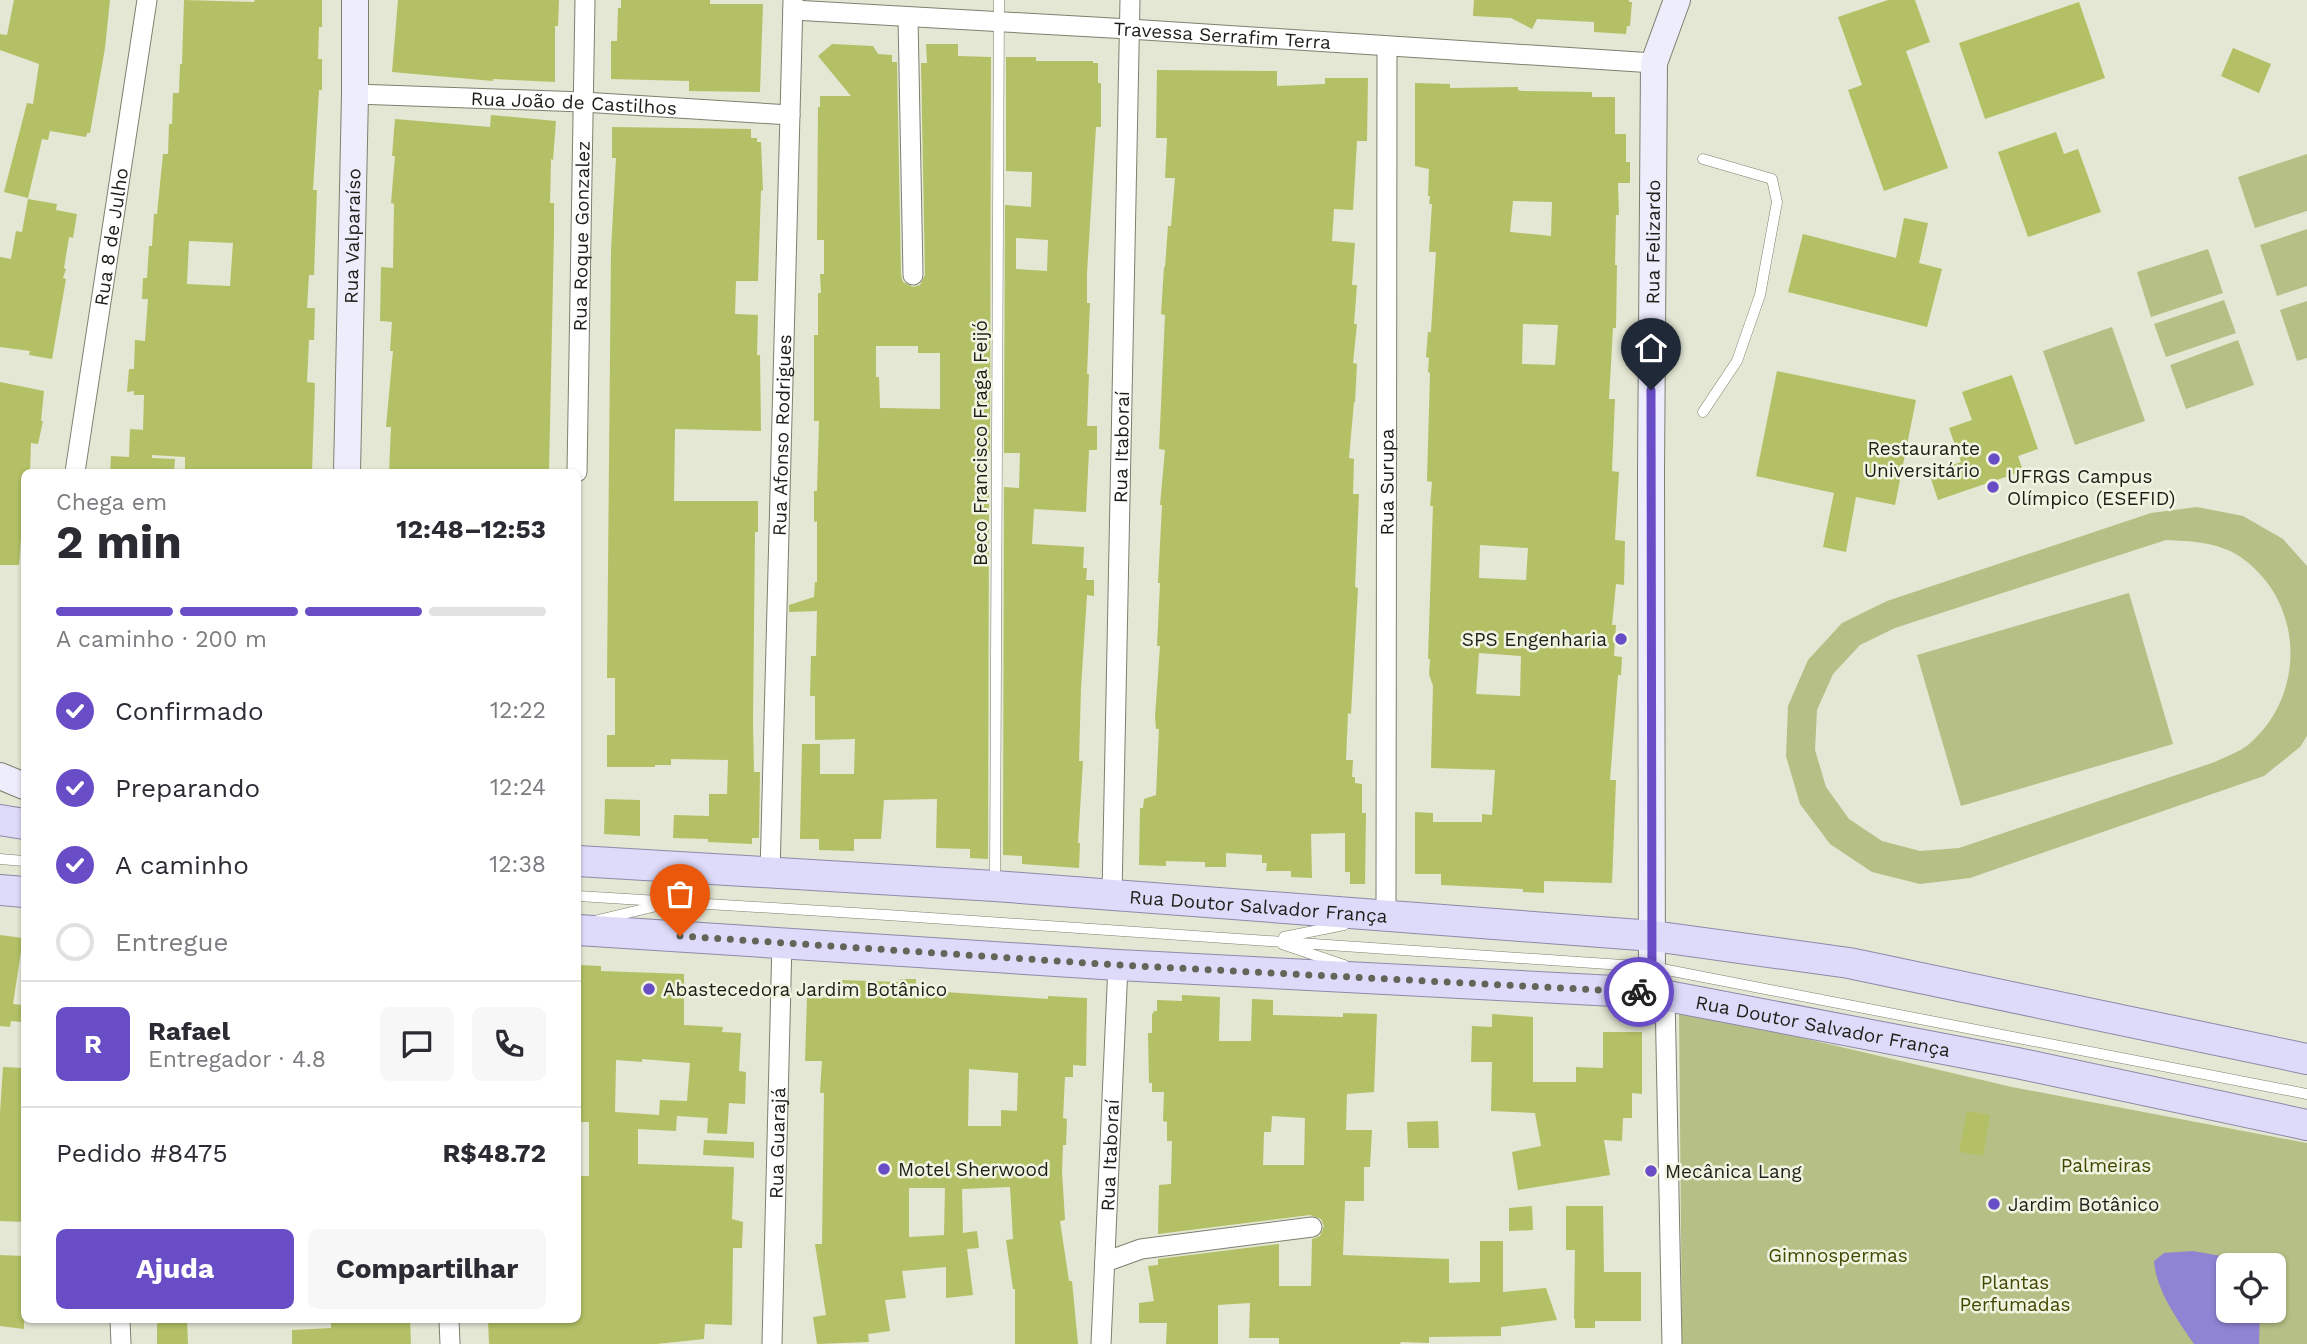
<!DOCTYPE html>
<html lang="pt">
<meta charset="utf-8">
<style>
:root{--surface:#fff;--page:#f7f7f7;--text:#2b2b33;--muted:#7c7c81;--line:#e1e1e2;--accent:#694dc7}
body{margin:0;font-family:"Work Sans",sans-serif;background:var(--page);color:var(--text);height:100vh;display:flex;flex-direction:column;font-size:26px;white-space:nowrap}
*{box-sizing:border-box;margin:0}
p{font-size:23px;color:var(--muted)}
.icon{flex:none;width:38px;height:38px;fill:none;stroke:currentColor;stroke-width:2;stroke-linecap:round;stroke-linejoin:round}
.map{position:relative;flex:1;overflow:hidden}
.panel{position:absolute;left:21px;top:469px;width:560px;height:854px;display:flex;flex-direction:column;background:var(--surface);border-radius:10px;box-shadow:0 2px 5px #0004}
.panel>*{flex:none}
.controls{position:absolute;left:2216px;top:1253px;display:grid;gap:14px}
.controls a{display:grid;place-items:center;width:70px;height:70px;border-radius:10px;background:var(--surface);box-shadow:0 2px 5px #0004;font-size:35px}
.pin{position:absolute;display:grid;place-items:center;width:60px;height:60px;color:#fff;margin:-72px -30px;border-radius:50% 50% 50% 0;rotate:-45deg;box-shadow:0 0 7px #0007}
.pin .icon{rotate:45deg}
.courier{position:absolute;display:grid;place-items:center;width:70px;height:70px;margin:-35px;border:5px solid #694dc7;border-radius:50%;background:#fff;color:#222;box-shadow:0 2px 9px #0007}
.headline em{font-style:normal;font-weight:700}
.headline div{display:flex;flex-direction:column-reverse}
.headline{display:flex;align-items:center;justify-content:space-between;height:119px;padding:0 35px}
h1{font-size:46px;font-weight:700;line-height:52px}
.bar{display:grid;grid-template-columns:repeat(4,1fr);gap:10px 7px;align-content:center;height:84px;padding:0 35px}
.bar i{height:9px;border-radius:5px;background:var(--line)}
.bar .selected{background:var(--accent)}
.bar p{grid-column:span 4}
.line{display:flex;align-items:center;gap:18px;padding:0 35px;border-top:2px solid var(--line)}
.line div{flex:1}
.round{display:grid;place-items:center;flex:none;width:74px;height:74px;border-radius:10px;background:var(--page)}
ol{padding:0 35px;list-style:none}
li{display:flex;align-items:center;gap:21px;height:77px}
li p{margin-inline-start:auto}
li .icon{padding:7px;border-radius:50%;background:var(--accent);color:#fff;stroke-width:4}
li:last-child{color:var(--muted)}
li i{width:38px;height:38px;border:4px solid var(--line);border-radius:50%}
.cta{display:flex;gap:14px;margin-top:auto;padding:14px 35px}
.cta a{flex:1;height:80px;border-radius:10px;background:var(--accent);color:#fff;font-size:28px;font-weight:700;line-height:80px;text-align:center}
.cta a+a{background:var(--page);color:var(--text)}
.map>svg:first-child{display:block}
</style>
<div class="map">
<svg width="2307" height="1344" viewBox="0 0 2307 1344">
<rect width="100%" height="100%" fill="#e3e7d3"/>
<path fill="#b6bf85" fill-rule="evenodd" d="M2307,154V211L2255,228L2238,177Z
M2307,229V286L2277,296L2260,245Z
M2208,249L2223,293L2151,317L2137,272Z
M2224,300L2236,333L2166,357L2154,324Z
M2307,301V358L2297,361L2280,310Z
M2112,327L2145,421L2075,445L2043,351Z
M2238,340L2254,385L2186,409L2170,365Z
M2197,507L2243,516L2283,539L2307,566V736L2300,747L2264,776L1970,878L1920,884L1872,872L1830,844L1800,804L1786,756L1788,706L1808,660L1842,623L1887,601L2151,513ZM2166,540C2191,541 2217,542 2239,556C2305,600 2307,696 2248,745C2239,752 2225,757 2215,762L1959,848L1920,851L1882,841L1849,819L1826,787L1815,750L1817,710L1833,674L1860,645L1895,628Z
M2129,593L2173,744L1961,806L1917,655Z
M1679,1009L2012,1087L2307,1143V1344H1682ZM2228,1265H2273V1311H2228Z"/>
<path fill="#8f84d4" d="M2193,1251L2249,1261L2252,1265H2228V1311H2260L2259,1344H2194C2177,1319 2156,1290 2154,1261L2164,1253Z"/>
<path fill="#b3c065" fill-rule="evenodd" d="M14,0H110L105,48L90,133H87L86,137L50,131L48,140L42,139L28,198L4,192L27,103L33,104L39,64L0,50V34L7,35Z
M184,0L254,2L255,0H322V27H319L318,59H322V90H319L313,190H317L314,275H309L307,308H315L314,340H309L307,382L315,383L312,472H185V457L152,455V458L175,459L174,472H110L111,456L129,457L130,429L143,430L144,395H134V391L127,392L129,369H134L135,340L145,341L148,299H142L143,278H147L149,246H152L154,214H157L163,154H168L169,124H172L173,93H179L180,64H182ZM189,241L233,243L230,286L187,284Z
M398,0H559L558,26H555V82L493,79V81L392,72Z
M621,0H710V4H763L760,92L689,91V81L611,79V41H617L618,8H621Z
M1474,0H1629V2H1632L1630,26H1627L1626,34L1594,32V22L1537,19L1532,29L1511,18L1473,16Z
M1888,0H1915L1930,42L1906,51L1948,168L1884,191L1848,90L1862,85L1838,17Z
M2079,2L2105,78L1985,119L1959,43Z
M832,44L873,46L878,54L892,55V62H897L901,275L903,282L913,287L920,285L925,275L921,63H927L926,44H958V56L991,57L990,452H985L986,486H989L988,859L970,858V849L936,848L937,799L884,800L881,839H854V851L819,850V839H800L802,744H820V774H854L855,739L815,740V696H810L811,656H816L817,611L789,612V605L814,597L815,582H817V521L814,522V491H817L819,421H814V335H818V293H821L820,274H824V240H817L818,107H820V96H851L818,56ZM876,346H918V353H940V409L880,408L879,377H876Z
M2233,48L2271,64L2259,93L2221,76Z
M1006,57H1036V61H1093V63H1098V83H1101V127H1096L1087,273V303H1090L1087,374H1089L1087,426H1097V450H1089L1086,512L1034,509L1032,544L1084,547L1083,568H1087L1086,580H1094V596L1087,595L1081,688L1079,761H1083L1078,843H1080L1079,868L1022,864V856L1003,855L1004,487L1019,488L1020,453H1004L1005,205L1031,207L1032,172L1006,171ZM1016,238L1048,240L1047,271L1016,269Z
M1157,70L1277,71V86L1325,84V78H1368L1367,141H1357L1353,210L1334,209L1332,241L1355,243L1352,285H1357L1354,324H1357L1353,363L1357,364L1355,402H1354L1349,458L1354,459L1353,494H1359L1355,587L1358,588L1351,714L1348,713L1346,760H1353L1352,777H1355V783L1362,784V813H1366L1365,884H1350V872H1345V833L1311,834L1312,878L1291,877V871H1266L1267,863H1262V855L1226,853V867H1205V862L1166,861V866L1139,865L1140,808H1143L1144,799L1156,795L1159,729H1156L1155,717L1160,646H1157L1160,583H1158L1162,505H1160L1165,450L1159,449L1165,315L1161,314L1164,267H1165L1168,226H1171L1175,178H1165L1167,138H1156Z
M1415,83L1450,84V88L1518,87V90L1522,91L1592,92V97H1615V134H1626V162H1630V183H1618L1619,215H1616L1615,265H1617L1616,328H1613L1609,399H1615L1612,471L1619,472L1615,540L1625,541L1624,585L1616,584L1612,625H1616L1614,656L1622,657L1621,675H1618L1610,780H1616L1612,883L1544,881V893L1523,892V889L1441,885V874H1415V812L1433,813V822H1482V814L1492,815L1495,770L1431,768L1433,686L1429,674L1430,659H1428L1433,506H1430L1432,482L1427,481L1430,373L1428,372L1429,358L1426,357L1428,332H1431L1436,252H1429L1432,204H1429L1430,196H1428L1429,169L1415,166ZM1513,201L1552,202L1551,236L1510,232ZM1523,324L1558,325L1555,365L1522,364ZM1480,545L1528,548L1526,580L1479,578ZM1479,653L1521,656L1520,696L1476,694Z
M491,115L556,121L553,160L551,159L550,203H554V233L549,472H389L391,427H386L393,351H390L392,322L380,321L381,267L393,268L394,204L391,203L395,156H392L395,119L490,127Z
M612,127L751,129V138H757V142H761L763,191L761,190L758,281H736L735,314L758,315L757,355H760L761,431L675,429L674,501H758V532H755L753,721L754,772H760L759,838H752V844L708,842V839L673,838L674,815L709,816V794H727L728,760L671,759V765H655V767H607V735H615V678H607L611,250L616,158H612Z
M2056,132L2064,154L2078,149L2101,212L2028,237L1998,152Z
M28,199L57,204L56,210L77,214L73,238L69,237L64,268L66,269L63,278L66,279L52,359L29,355L30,351L0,347V257L11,259L16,231L22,232Z
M1904,218L1928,223L1919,263L1942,269L1927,327L1788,292L1803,234L1896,258Z
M1777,371L1916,400L1895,505L1856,497L1846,552L1823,547L1834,493L1756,476Z
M2012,375L2038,449L2018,456L2023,471L1938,500L1929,473L1961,462L1949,428L1972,420L1962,392Z
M0,382L44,391L41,421H43L38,444L31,443L30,472H24V539H21L19,565H0Z
M605,799L640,800V836L604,834Z
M0,935L23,938L13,1004L23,1005L21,1022L11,1021L10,1027L0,1026Z
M579,965L601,966V971L684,974V1025L723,1027L722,1032L741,1033L739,1071L746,1072L745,1104L729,1103L727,1134L707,1133L708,1118L677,1116L676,1131L638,1129V1164L734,1167L732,1219L743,1222L742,1248H733L732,1325L705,1324L704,1339L656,1344H489L488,1320H578V1176H589V1122H580L581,1092H578ZM642,1059L690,1063L687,1101L660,1100L659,1115L615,1112L616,1060L642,1062Z
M900,979H916V990L1048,999V996L1087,998L1086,1066L1073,1065V1077H1065L1063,1118L1067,1119L1066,1145H1063L1062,1172L1065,1220L1060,1221L1069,1281H1072L1078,1344H1015V1289H1013L1006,1240L1013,1239L1010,1187L962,1189L963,1233L977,1231L979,1248L967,1249L973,1295L946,1298V1267L902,1271L906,1298L885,1300L890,1331L868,1334L869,1342L817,1344L813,1317L826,1315L815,1244H822L824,1093H820L822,1061H805L807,997L839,998V980L900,982ZM969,1069L1018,1073L1017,1111L1001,1110V1126H968ZM909,1188H945L944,1235L909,1237Z
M1182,995L1220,997L1219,1041H1251L1252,999L1273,1000V1015L1343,1017V1013L1377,1014L1374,1092L1347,1094L1346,1130H1372L1370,1167H1364V1201H1345L1343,1255L1449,1259V1283L1480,1282V1241H1503V1292L1546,1288L1557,1320L1501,1327V1336L1429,1337V1343L1401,1342L1400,1344H1279V1338H1249L1250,1303L1218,1305V1344H1166L1167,1323H1139V1303L1154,1301L1148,1266L1158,1265V1259L1279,1244V1286H1311L1312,1239L1320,1236L1324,1226L1321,1219L1310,1215L1158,1234L1159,1185L1171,1184L1172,1141H1167V1122L1163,1121L1164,1092H1152V1083H1149L1148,1033H1152V1015L1154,1011H1157V1000L1182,1001ZM1272,1116L1305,1118L1304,1165H1263L1264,1132H1271Z
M1492,1014L1533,1017V1082H1576V1067L1603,1068V1032H1642V1094L1632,1093V1118H1623L1622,1141L1604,1140L1610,1175L1518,1190L1512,1152L1541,1146L1535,1113L1491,1111L1492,1062H1471L1472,1026L1492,1027Z
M3,1067L24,1068V1222L0,1221V1113Z
M1967,1111L1990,1115L1983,1156L1959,1152Z
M1438,1121L1439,1148H1408L1407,1122Z
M704,1140L754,1142V1158L703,1155Z
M1532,1206L1533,1230L1509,1231V1208Z
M1566,1206H1603L1604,1272H1641V1321H1595V1328H1575V1319H1574L1575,1250H1566Z
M0,1255L24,1256V1329L0,1326Z
M164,1320H187L188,1344H157V1324Z
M331,1320H410L411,1344H292V1330L331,1328Z"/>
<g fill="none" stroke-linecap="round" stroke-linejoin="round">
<defs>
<path id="lane" d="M1703,412L1737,361L1760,295L1777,202L1772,179L1703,159
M0,859L24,861
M995,881L999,0
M578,896L887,915L1652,967L2307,1094
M598,920L665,904
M1284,937L1344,925
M1282,944L1344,965"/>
<g id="street">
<path id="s1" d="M793,10L1129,29L1654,63"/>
<path d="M908,17L913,275"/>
<path id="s2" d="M355,94L583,102L790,115"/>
<path id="s3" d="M75,472L147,0"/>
<path id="s4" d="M577,472L585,0"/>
<path id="s5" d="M770,873L793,0"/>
<path id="s6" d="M1112,895L1130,0"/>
<path id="s7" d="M1386,916L1387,47"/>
<path d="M1665,994L1672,1344"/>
<path d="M1105,1262L1141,1249L1312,1227"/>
<path d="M120,1320L121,1344"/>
<path d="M449,1320L450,1344"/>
<path id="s8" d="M772,1344L782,941"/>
<path id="s9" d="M1101,1344L1118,965"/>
</g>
<g id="secondary">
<path id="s10" d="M347,472L355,94V0"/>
<path d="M0,776L24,786"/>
<path id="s11" d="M1652,993L1651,471L1654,63L1677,0"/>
</g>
<g id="primary">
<path d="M0,820L24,824"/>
<path id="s12" d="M578,861L995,886L1653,936L1849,963L2307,1059"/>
<path d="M0,890L24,892"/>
<path id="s13" d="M578,930L1118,965L1652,993L2017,1063L2307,1125"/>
</g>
</defs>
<use href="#lane" stroke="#7d806f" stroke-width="11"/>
<use href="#street" stroke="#7d806f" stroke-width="21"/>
<use href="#secondary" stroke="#7d806f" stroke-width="28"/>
<use href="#primary" stroke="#8c8aa8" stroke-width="32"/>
<use href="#lane" stroke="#fff" stroke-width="10"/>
<use href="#street" stroke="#fff" stroke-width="19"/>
<use href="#secondary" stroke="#eeedfc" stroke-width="26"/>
<use href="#primary" stroke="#dddbf9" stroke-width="30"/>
</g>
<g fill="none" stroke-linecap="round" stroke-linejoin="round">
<path stroke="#636559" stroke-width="7" stroke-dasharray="0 12.6" d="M680,936L1118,965L1639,992"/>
<path stroke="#694dc7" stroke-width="9" d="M1639,992L1652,993L1651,390"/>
</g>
<g fill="#694dc7" stroke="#f0f4e0" stroke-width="2.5">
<circle cx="1994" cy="459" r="7"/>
<circle cx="1993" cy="487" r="7"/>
<circle cx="1621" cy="639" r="7"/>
<circle cx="649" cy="989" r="7"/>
<circle cx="884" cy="1169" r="7"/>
<circle cx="1651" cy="1171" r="7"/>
<circle cx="1994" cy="1204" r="7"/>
</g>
<g text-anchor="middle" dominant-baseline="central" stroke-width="5" stroke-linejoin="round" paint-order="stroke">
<g font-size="19" fill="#1e1f18" stroke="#f0f4e0">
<text stroke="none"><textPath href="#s1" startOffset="430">Travessa Serrafim Terra</textPath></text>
<text stroke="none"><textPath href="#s2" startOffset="219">Rua João de Castilhos</textPath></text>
<text stroke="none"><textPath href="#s3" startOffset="238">Rua 8 de Julho</textPath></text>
<text stroke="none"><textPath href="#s10" startOffset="236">Rua Valparaíso</textPath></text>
<text stroke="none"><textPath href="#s4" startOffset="236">Rua Roque Gonzalez</textPath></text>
<text stroke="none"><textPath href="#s11" startOffset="751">Rua Felizardo</textPath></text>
<text stroke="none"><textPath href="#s5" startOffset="438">Rua Afonso Rodrigues</textPath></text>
<text transform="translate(980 443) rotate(-90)">Beco Francisco Fraga Feijó</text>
<text stroke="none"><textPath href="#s6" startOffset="448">Rua Itaboraí</textPath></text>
<text stroke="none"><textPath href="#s7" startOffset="434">Rua Surupa</textPath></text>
<text stroke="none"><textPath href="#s12" startOffset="682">Rua Doutor Salvador França</textPath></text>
<text stroke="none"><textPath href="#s13" startOffset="1250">Rua Doutor Salvador França</textPath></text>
<text stroke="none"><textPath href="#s8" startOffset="201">Rua Guarajá</textPath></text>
<text stroke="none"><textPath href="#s9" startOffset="189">Rua Itaboraí</textPath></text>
</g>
<g font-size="19" fill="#1e1f18" stroke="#f0f4e0" text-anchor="start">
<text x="1980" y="448" text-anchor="end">Restaurante<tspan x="1980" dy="22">Universitário</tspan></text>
<text x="2007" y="476">UFRGS Campus<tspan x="2007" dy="22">Olímpico (ESEFID)</tspan></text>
<text x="1607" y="639" text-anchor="end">SPS Engenharia</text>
<text x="663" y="989">Abastecedora Jardim Botânico</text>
<text x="898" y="1169">Motel Sherwood</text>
<text x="1665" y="1171">Mecânica Lang</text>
<text x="2008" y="1204">Jardim Botânico</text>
</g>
<g font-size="19" fill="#424800" stroke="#f0f4e0">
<text x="2106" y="1165">Palmeiras</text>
<text x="1838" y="1255">Gimnospermas</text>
<text x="2015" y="1282">Plantas<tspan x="2015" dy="22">Perfumadas</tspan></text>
</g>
</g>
</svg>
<div class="controls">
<a><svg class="icon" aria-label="locate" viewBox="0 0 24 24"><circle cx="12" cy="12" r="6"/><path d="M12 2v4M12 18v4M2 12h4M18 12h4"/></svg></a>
</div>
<div class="pin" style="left:680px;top:936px;background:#ea580c"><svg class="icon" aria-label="bag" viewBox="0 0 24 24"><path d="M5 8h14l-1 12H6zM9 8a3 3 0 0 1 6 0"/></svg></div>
<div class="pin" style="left:1651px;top:390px;background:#1f2937"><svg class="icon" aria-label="home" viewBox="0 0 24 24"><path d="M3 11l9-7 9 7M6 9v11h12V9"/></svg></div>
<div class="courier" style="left:1639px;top:992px"><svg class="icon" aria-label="bike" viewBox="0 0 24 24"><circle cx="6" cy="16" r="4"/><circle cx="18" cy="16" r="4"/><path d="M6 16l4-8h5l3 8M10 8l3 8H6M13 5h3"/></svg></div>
<section class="panel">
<div class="headline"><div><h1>2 min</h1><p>Chega em</p></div><em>12:48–12:53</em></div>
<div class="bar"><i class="selected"></i><i class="selected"></i><i class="selected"></i><i></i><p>A caminho · 200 m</p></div>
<ol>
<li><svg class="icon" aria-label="check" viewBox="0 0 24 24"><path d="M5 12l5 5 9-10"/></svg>Confirmado<p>12:22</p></li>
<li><svg class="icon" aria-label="check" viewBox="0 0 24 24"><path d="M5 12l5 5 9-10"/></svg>Preparando<p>12:24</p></li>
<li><svg class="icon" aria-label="check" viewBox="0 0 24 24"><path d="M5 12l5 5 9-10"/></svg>A caminho<p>12:38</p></li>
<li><i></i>Entregue</li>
</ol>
<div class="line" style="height:126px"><b class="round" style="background:var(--accent);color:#fff">R</b><div><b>Rafael</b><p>Entregador · 4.8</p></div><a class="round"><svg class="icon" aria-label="chat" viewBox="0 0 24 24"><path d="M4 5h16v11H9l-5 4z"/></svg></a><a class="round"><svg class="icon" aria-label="phone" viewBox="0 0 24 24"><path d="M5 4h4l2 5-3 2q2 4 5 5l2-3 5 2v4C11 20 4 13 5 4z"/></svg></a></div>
<div class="line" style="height:91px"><div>Pedido #8475</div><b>R$48.72</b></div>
<div class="cta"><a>Ajuda</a><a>Compartilhar</a></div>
</section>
</div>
